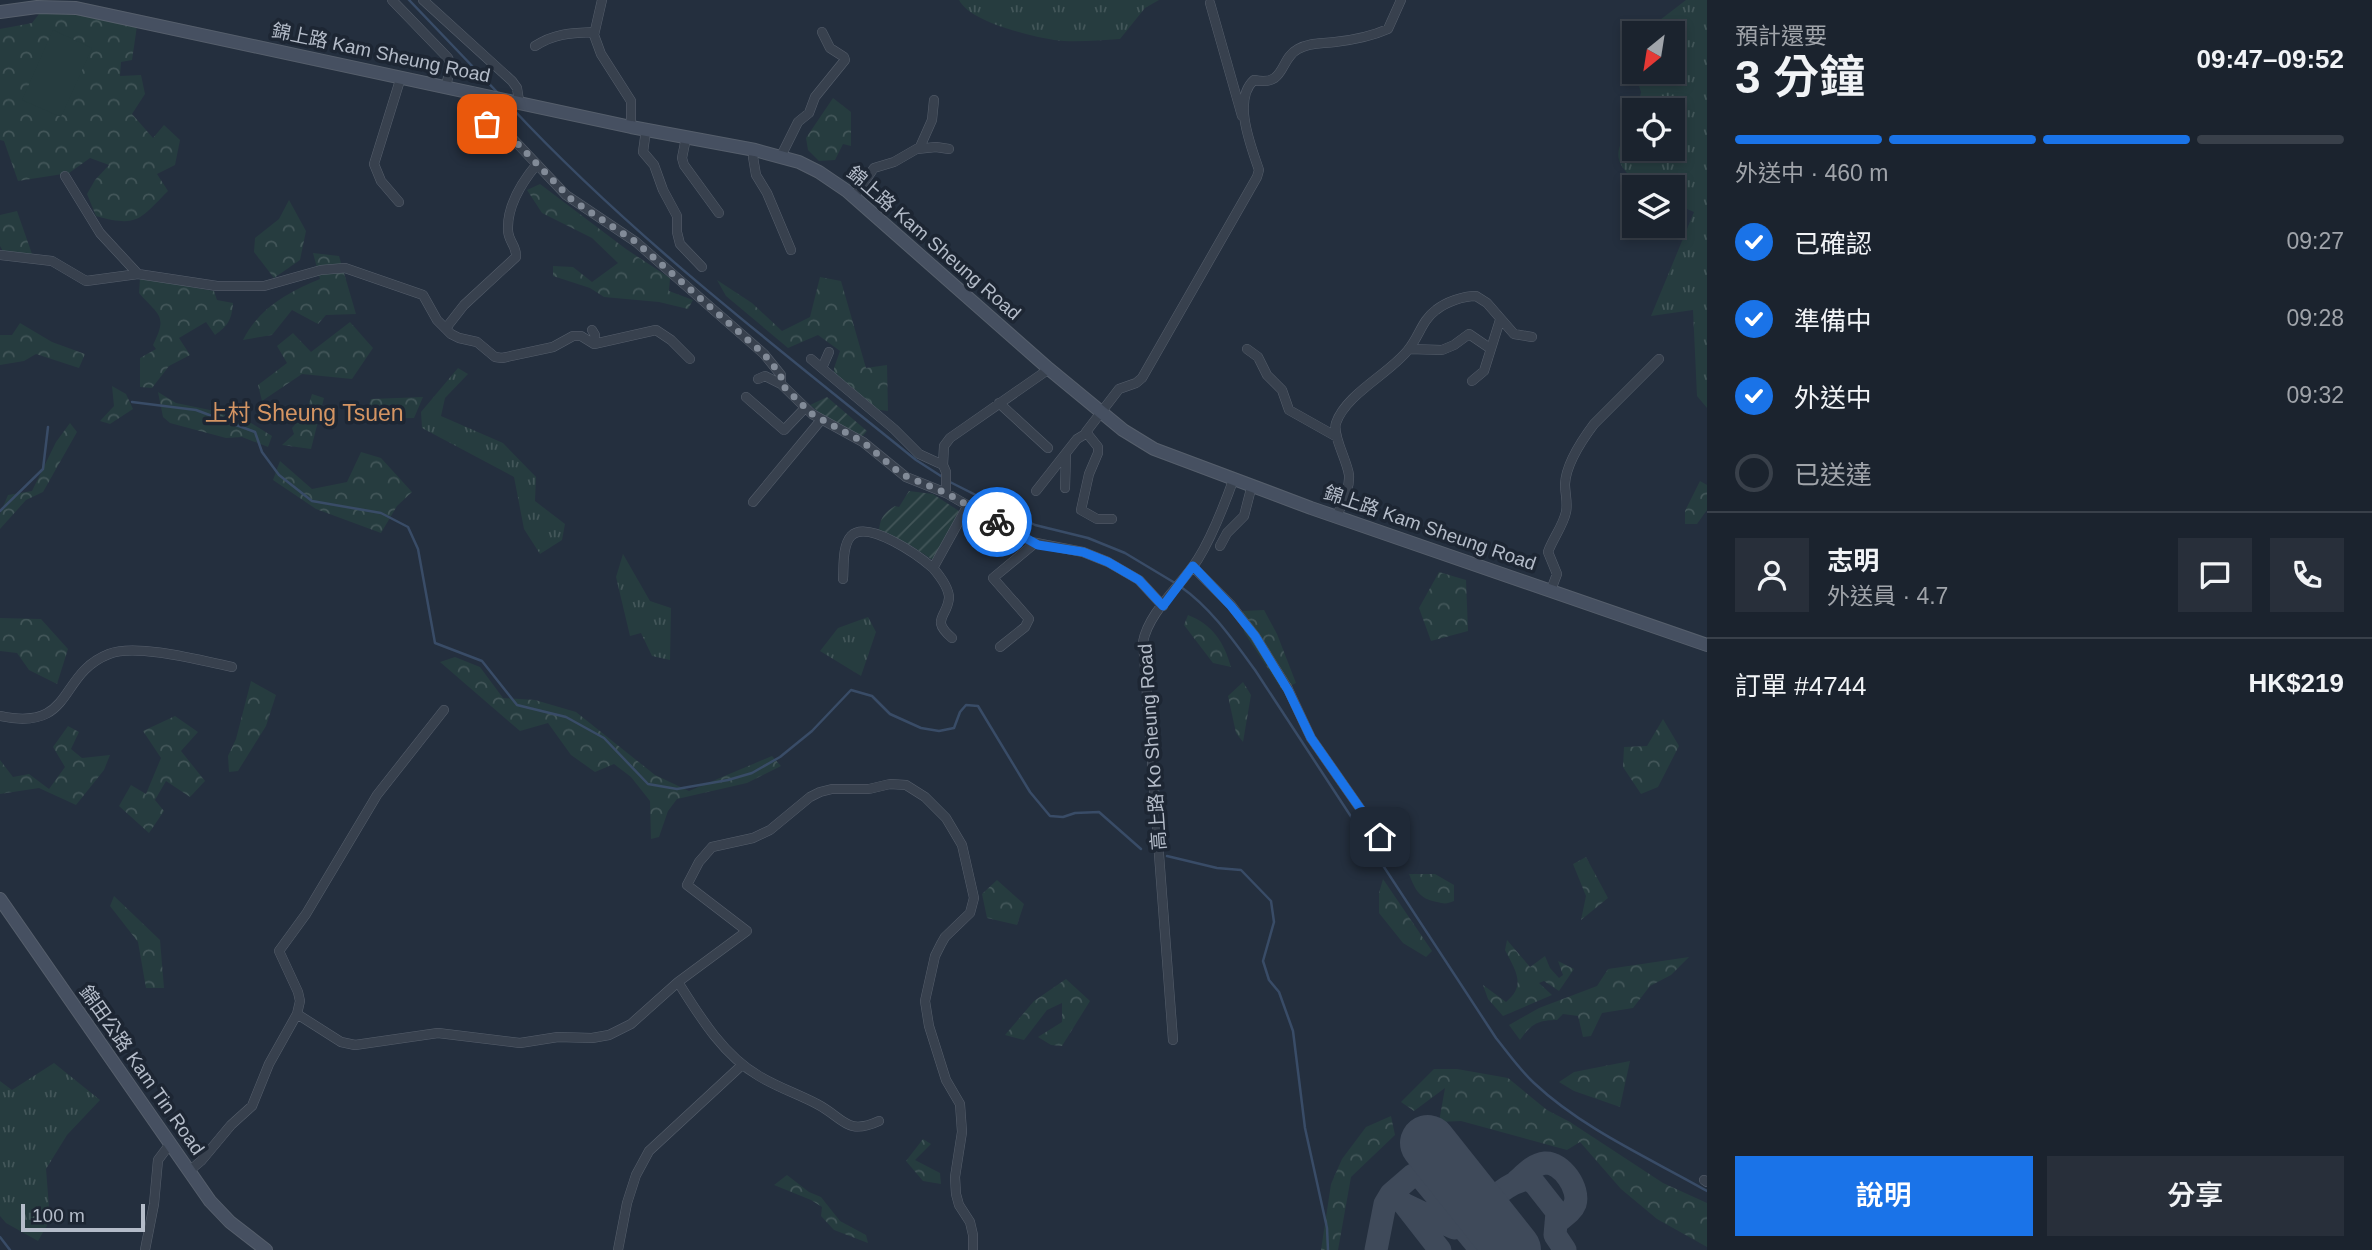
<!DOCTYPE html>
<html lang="zh-TW">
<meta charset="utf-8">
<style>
:root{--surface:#1b232e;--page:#282f3a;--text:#f1f3f6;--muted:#a0a4aa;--line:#39404a;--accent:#1a73e8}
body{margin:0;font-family:Arial,"Noto Sans TC",sans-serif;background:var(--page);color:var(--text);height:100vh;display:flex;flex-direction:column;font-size:26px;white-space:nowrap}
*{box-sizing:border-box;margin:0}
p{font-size:23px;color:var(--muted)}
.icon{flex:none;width:38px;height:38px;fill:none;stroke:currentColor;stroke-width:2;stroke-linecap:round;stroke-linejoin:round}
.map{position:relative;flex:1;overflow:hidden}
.details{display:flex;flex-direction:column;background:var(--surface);width:665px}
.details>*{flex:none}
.needle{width:46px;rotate:210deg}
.controls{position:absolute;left:1622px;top:21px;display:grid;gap:14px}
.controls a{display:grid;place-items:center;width:63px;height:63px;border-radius:0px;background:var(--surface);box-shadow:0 4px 10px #0003,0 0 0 2px var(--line);font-size:35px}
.scale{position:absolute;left:21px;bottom:18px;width:124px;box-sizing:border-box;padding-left:7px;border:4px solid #b4bcc9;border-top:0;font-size:19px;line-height:24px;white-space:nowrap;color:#b4bcc9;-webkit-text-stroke:5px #1d2633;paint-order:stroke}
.pin{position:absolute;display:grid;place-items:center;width:60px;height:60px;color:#fff;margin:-30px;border-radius:14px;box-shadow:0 4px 10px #0006}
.courier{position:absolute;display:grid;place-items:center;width:70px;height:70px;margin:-35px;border:5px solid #1a73e8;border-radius:50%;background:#fff;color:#222;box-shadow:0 2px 9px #0007}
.overview em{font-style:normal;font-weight:600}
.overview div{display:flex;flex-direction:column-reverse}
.overview{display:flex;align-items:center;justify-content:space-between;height:119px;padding:0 28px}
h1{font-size:46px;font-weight:600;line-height:52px}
.bar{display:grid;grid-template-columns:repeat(4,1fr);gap:10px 7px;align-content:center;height:84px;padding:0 28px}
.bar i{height:9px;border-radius:5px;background:var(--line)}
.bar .active{background:var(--accent)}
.bar p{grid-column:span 4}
.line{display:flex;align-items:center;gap:18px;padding:0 28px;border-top:2px solid var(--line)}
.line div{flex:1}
.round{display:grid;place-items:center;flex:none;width:74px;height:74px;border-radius:0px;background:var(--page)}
ol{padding:0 28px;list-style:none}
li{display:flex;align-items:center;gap:21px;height:77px}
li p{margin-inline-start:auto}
li .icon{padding:7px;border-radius:50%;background:var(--accent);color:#fff;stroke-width:4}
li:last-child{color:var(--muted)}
li i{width:38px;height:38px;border:4px solid var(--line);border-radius:50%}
.cta{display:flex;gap:14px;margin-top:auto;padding:14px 28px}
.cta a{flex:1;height:80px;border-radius:0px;background:var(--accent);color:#fff;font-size:28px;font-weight:600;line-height:80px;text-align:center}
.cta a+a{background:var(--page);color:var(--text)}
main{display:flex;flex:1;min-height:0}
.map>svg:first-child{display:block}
</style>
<main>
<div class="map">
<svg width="1707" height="1250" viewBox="0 0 1707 1250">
<defs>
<pattern id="grass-tufts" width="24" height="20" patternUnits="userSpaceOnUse" patternTransform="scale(1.75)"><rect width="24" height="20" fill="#263c3f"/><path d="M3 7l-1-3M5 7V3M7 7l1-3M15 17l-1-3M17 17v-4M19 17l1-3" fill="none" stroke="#435659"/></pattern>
<pattern id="forest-crowns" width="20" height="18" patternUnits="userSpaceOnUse" patternTransform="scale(1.75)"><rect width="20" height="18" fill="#263c3f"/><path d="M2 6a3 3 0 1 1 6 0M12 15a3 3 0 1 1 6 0" fill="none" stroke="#435659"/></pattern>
<pattern id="garden-furrows" width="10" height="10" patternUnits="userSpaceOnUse" patternTransform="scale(1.75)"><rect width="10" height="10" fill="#263c3f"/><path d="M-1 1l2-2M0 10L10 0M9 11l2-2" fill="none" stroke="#435659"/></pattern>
</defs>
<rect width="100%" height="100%" fill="#242f3e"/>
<path fill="url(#grass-tufts)" d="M959,0H1159L1145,8L1120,39C1099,40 1074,43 1054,40C1030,36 970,22 959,0Z
M1686,0H1707V408L1697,396L1693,310L1651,316L1694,212L1673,203V187H1641C1607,156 1617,153 1634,115V149H1673V110H1637L1641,92L1634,71V62V72H1673V33H1643Z
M458,368L468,374L445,398L441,416L503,443L536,477L535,501L565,524L562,540L540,554L524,529L514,477L422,428L421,412Z
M623,554L650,601L671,608L670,660L652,656L641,633L630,636L616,577Z
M868,617L876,632L861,676L820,651L838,628Z
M54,1063L100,1100L67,1135L46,1169L50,1220L38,1241L6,1223L0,1216V1081L12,1090Z"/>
<path fill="url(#forest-crowns)" d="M58,12L82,14L137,26L132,60L121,62L120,76L141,75L145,94L132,114L153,138L164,125L180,140L175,165L157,174L168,191C140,219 138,228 96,216L87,194L95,180L109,165L90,158L69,173L18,181L4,141L0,140V29L32,23L39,14Z
M833,98L851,112V146L843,144L835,160L819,161L808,150L806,138Z
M540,184L626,249L670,278L669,291L693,300L688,309L659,302L604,297L590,288L553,276V266L573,267L592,282L618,263L592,238L542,213L527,190Z
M289,200L306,231L300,260L274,278L254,252L255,238L279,219Z
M17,211L32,254L3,251L0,246V215Z
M313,253L339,256L356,314L326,315L318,324L292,310L272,335L243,340C259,308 288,292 320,279Z
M820,277L841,281L866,368L887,365L888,411L863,408L834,384V368L840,351L818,335L788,348L726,296L717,280L752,303L782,331L810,317Z
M140,278L214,291L217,300L233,303C232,319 228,326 215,335L206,322L179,338L190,355L169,366L152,388L140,387V358L156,349L153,345C168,315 159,316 139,293Z
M350,322L373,348L352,379L302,374L262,401L258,385L287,363L277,346L293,333L311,352Z
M20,323L52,342L85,354L79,368L36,354L24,361L0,365V335H12Z
M112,386L126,394L133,409L110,424L100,421L114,406Z
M158,392L176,403L210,410L251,423L272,436L268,447L242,437L226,438L170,423L163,417Z
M312,394L324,398L311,449L282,445L294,434L292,428L300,419L304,420Z
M423,397L414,418L364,419L371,399Z
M70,423L77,432L43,492L26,500L0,529V514L8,495L32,491L56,442Z
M361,452L381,458L412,492L397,506L381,533L316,509L273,480L280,461L312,489L347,482Z
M1700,481L1707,485V510L1697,524H1685V511Z
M1439,572L1466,580L1468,631L1431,641L1419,608Z
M1264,610L1277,634L1296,683L1282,690L1244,632L1243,611Z
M1188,615C1213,625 1224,642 1231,667L1213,663L1184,625Z
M0,618L41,619L68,649L57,684L29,670L17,653L0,651Z
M455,657L480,667L503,698L535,700L576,712L655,775L689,791L772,756L781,766L747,783L677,799L668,811L659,837L651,839L650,801L631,777L614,764L595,772L571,755L548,723L520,731L440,662Z
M251,681L276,695L266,726L238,771L229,772L228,756L236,739Z
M1243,682L1251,695L1243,742L1236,733L1228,696Z
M175,716L198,732L181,751L205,781L190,797L166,781L155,800L164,811L149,833L119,806L131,785L146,794L161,758L143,731Z
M1663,719L1679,746L1658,787L1641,794L1623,767L1624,747L1647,746Z
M68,726L79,732L71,749L82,758L110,755L104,770L76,805L39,788L0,794V760L13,777L29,774L49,789L65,767L53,747Z
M1586,857L1608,898L1581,920L1586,896L1573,864Z
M1409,874H1435L1454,885V901C1447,904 1444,904 1437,902C1419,899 1415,889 1409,874Z
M1383,879L1432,951L1426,957L1403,943L1379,913V893Z
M997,880L1024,904L1017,925L987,918L982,894Z
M114,896L160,940L164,988H146L138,942L110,906Z
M1507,940L1530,967L1545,956L1550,968L1559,978L1563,975L1558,961L1574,969L1559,991L1544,981L1539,983L1552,995L1503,1016L1488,999L1483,985L1506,1002C1527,985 1515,970 1505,950Z
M1689,957L1671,975L1650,986L1633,1008L1602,1013L1591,1036L1583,1037L1578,1016L1563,1014L1557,1020C1538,1020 1531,1024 1520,1040L1509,1025L1539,1008L1597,986L1608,969Z
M1066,979L1090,1001L1062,1046L1051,1045L1038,1037L1062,1022V1003L1047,1010L1024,1040L1005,1035L1034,1001Z
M1630,1061L1620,1107L1574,1091L1559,1082L1574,1072Z
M1434,1069H1457L1508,1078L1547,1110L1570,1122L1663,1183L1707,1203V1247L1657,1219L1621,1189L1580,1142L1567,1150L1461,1121L1439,1122L1445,1088L1414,1111L1401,1102Z
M1391,1116L1395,1135L1351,1177L1338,1250H1321L1331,1184L1342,1159L1366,1127Z
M923,1139L931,1144L915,1160L940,1173L941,1184L923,1181L906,1161Z
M787,1175L809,1192L821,1197L840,1221L866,1235L868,1243L834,1230L821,1216L822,1207L811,1200L774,1185Z"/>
<path fill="url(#garden-furrows)" d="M827,397L867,431L862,437L825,417L810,405Z
M909,491L933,494L959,511L935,559H931C914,547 899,537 879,533C879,519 884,513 895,506L899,507Z"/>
<path fill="#263c3f" d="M53,30L92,48L61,117L22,100Z"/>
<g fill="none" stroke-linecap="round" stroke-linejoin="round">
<path stroke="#394c67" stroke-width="2.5" d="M409,0L497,92
M511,107C633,238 778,348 916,460L944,478
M132,402L196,410L255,432L262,452L279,475L312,501L381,513L408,527L418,549L435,643L482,661L517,705L566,717L604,738L648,784L677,789L728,780L752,773L780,757L812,731L851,690L872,696L890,714L921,728L939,731L954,728L960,712L966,705L978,706L1030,792L1050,816L1063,817L1075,813L1099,812L1141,849
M950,482L1035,525L1088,538L1125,553L1175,583
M0,511L43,469L48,427
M1181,587C1211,608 1233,640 1255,670L1496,1038C1508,1053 1520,1070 1534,1083C1583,1129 1649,1158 1707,1191
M1167,856L1217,868L1241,870L1271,901L1274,922L1263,961L1269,980L1279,992L1293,1031L1305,1128L1327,1228L1328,1250
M0,1237L10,1250"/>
<path stroke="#3f4a5a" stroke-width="23" d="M1517,1181C1525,1174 1534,1164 1545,1163C1562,1162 1580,1189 1575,1204C1572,1212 1563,1217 1556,1223
M1391,1194L1413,1175H1419L1481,1250
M1404,1204L1454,1228C1475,1226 1478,1219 1490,1203C1498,1192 1514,1181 1528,1179L1535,1184L1557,1212L1555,1235L1565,1250
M1376,1250L1385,1204L1391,1194L1404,1204L1440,1250"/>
<path stroke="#3f4a5a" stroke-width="56" d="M1428,1143L1513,1250"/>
<defs>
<path id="street" d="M392,0L448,58L451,65L446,86
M423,0L512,81L517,88L519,101
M602,0L594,35L601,54L631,101V127
M1210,3L1242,116
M535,46C555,33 572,33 594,32
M474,92L472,105L480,120L511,137L566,195L636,242L764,354L781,375V384
M646,130L643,152L654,165L663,190L677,216V232L680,244L702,267
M686,138L682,158L684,165L719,213
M917,149L936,147L949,149
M755,150L753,157L756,175L767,193L791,250
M781,156L798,122L809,113L815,97L845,60L844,57L830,48L822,32
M65,176L100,233L138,274
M854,197L874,168L894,162L920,147L932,120L934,100
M399,202L381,181L374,164L401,77
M0,255L52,261L86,281L138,274L217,286H264L321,270L345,268L423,295L437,320L451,334L459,338L477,342L495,357L502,358L553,347L573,336H581L594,344L595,335L592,330
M446,328L464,305L516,257C517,246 508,241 508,230C507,206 522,182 537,164
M594,344L656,330L671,340L690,359
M1247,349L1258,357L1267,375L1282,390L1289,410L1337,437
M1410,349L1442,350L1454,345L1469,334L1491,349
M811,359L894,429L919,454L943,465L946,472V493
M822,368L829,352
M758,379L765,376L781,384L812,414L863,442L906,477L946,493L1031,542L1083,552L1108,562L1139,580L1163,606
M1472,381L1484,371L1500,320
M746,397L784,430L805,408
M999,403L1048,448
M943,465L944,446L950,438L1049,369
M1065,488L1066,455
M1036,491L1077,439L1087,433
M753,502L821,420
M1337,516C1342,503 1350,489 1349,475C1347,460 1332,435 1336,423C1346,394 1389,374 1408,350C1419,337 1422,320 1436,310C1446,302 1463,296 1476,296L1487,303L1514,334L1532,337
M1112,519H1097L1081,510L1089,474L1098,453V447L1086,432L1119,389L1136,383L1142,378L1257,177L1259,170C1251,146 1232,100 1254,80C1286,87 1279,59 1298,49C1311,42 1322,44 1335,42C1353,40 1372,36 1388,29L1401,0
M1220,546L1227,533L1244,516L1252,485
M1193,567L1231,605L1255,636L1288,689L1311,738L1380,837
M843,579C844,567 842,546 851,536C868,519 919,556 933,568
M1551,590L1557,574L1548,552C1553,538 1563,526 1566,512C1568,503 1565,493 1565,484C1566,464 1582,440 1594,424L1659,359
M952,638C930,619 947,618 949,598C949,588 939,575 933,568L968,505
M1000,647L1025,627L1029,619L993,578L1034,544
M0,716C75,732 57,674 109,654C136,643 203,661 232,667
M1368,821L1382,814
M678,982C700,1017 723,1055 759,1076C777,1087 798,1094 817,1104C844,1118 846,1136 879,1121
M297,1014L341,1042L355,1045L438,1033L520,1043L558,1037L592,1038L609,1035L631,1024L678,982L747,931L687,885L699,862L712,847L753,838L770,830L810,797L820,792L832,789H869L890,784L906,785L925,797L946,818L962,845L974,898L970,913L945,937L941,944L935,956L925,1001L929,1026L946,1080L960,1104L962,1132L955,1177L956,1194L959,1205L970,1222L973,1235V1250
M1173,1040L1143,642C1149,611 1181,586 1198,559C1213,535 1224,506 1234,478
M189,1171L201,1161L231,1125L252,1106L269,1064L297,1014L300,1001L298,992L279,951L306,914L377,795L444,710
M1704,1180L1707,1182
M145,1250L154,1204L158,1160L170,1144
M618,1250L627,1203L636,1175L649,1151L742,1065"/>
<path id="secondary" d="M0,12L37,7L76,8L631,127L755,150L799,162L819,172L847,191L1049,369L1123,430L1154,449L1311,508L1707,645
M0,899L210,1201L230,1222L266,1250"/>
</defs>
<use href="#street" stroke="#565f6c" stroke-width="10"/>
<use href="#secondary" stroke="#565f6c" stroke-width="14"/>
<use href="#street" stroke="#38414e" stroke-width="9"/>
<use href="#secondary" stroke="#465061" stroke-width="12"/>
</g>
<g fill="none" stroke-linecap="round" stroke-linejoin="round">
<path stroke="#828b98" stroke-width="7" stroke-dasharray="0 12.6" d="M487,124L511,137L572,200L636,242L764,354L781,375V384L812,414L863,442L901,474L946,493L997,522"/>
<path stroke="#1a73e8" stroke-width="9" d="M997,522L1038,545L1083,552L1108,562L1139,580L1163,606L1193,566L1231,606L1255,636L1288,690L1311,738L1380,837"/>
</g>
<g text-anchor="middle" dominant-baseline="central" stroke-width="7" stroke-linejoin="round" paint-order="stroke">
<g font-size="19" fill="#b4bcc9" stroke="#1d2633">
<text transform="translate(381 53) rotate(12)">錦上路 Kam Sheung Road</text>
<text transform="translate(934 243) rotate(41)">錦上路 Kam Sheung Road</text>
<text transform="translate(1430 528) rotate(19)">錦上路 Kam Sheung Road</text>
<text transform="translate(1152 747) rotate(-94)">高上路 Ko Sheung Road</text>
<text transform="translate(142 1070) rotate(55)">錦田公路 Kam Tin Road</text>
</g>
<g font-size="23" fill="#d59563" stroke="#1d2633">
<text x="304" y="413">上村 Sheung Tsuen</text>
</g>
</g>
</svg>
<div class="controls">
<a><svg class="needle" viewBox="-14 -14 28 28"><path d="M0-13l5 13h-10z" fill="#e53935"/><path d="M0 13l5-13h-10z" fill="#a0a4aa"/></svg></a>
<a><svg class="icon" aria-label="locate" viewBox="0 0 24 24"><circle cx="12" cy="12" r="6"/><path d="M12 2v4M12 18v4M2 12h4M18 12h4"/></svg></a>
<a><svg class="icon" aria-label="layers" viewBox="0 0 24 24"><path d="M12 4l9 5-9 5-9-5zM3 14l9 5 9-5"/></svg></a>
</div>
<div class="scale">100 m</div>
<div class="pin" style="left:487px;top:124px;background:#ea580c"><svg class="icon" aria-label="bag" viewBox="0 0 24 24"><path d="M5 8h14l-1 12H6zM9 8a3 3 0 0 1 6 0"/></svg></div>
<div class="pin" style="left:1380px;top:837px;background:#1f2937"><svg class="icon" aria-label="home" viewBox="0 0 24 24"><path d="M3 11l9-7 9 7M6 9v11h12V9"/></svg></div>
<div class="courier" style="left:997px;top:522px"><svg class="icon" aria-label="bike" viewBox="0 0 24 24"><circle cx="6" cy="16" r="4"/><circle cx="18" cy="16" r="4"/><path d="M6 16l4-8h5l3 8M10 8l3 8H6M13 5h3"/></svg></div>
</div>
<section class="details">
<div class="overview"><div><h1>3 分鐘</h1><p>預計還要</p></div><em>09:47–09:52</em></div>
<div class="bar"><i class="active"></i><i class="active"></i><i class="active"></i><i></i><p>外送中 · 460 m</p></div>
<ol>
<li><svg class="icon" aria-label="check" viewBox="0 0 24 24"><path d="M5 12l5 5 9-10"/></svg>已確認<p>09:27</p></li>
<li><svg class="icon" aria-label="check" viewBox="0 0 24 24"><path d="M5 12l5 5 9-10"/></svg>準備中<p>09:28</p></li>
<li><svg class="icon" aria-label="check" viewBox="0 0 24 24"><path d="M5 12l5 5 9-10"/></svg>外送中<p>09:32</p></li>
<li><i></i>已送達</li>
</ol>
<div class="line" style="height:126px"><a class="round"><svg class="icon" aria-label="person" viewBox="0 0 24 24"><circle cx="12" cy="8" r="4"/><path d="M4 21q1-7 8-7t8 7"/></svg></a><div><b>志明</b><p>外送員 · 4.7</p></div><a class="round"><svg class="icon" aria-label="chat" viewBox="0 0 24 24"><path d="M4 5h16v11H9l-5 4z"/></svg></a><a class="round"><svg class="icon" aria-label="phone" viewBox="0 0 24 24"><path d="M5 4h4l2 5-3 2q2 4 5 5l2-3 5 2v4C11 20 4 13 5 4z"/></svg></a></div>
<div class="line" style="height:91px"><div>訂單 #4744</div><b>HK$219</b></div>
<div class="cta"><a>說明</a><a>分享</a></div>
</section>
</main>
